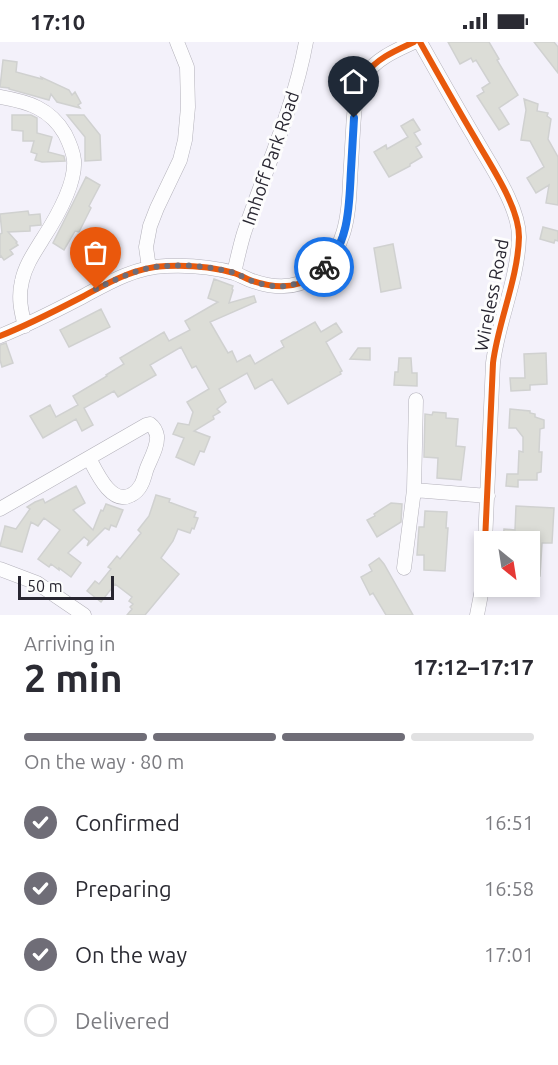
<!DOCTYPE html>
<meta charset="utf-8">
<style>
:root{--surface:#fff;--page:#f7f7f7;--text:#2b2b33;--muted:#7c7c81;--line:#e1e1e2;--accent:#6f6d77}
body{margin:0;font-family:Ubuntu,sans-serif;background:var(--page);color:var(--text);height:100vh;display:flex;flex-direction:column;font-size:22px;white-space:nowrap}
*{box-sizing:border-box;margin:0}
p{font-size:20px;color:var(--muted)}
.icon{flex:none;width:33px;height:33px;fill:none;stroke:currentColor;stroke-width:2;stroke-linecap:round;stroke-linejoin:round}
.map{position:relative;height:573px;overflow:hidden}
.sheet{display:flex;flex-direction:column;background:var(--surface);flex:1}
.sheet>*{flex:none}
.needle{width:39px;rotate:150deg}
.buttons{position:absolute;left:474px;top:489px;display:grid;gap:12px}
.buttons a{display:grid;place-items:center;width:66px;height:66px;border-radius:0px;background:var(--surface);box-shadow:0 3px 9px #0003;font-size:30px}
.scale{position:absolute;left:18px;bottom:15px;width:96px;box-sizing:border-box;padding-left:6px;border:3px solid #282631;border-top:0;font-size:16px;line-height:21px;white-space:nowrap;color:#282631;-webkit-text-stroke:4px #fdfdfd;paint-order:stroke}
.pin{position:absolute;display:grid;place-items:center;width:51px;height:51px;color:#fff;margin:-62px -26px;border-radius:50% 50% 50% 0;rotate:-45deg;box-shadow:0 0 6px #0007}
.pin .icon{rotate:45deg}
.courier{position:absolute;display:grid;place-items:center;width:60px;height:60px;margin:-30px;border:4px solid #1a73e8;border-radius:50%;background:#fff;color:#222;box-shadow:0 2px 8px #0007}
.overview em{font-style:normal;font-weight:700}
.overview div{display:flex;flex-direction:column-reverse}
.overview{display:flex;align-items:center;justify-content:space-between;height:102px;padding:0 24px}
h1{font-size:39px;font-weight:700;line-height:45px}
.bar{display:grid;grid-template-columns:repeat(4,1fr);gap:9px 6px;align-content:center;height:72px;padding:0 24px}
.bar i{height:8px;border-radius:4px;background:var(--line)}
.bar .selected{background:var(--accent)}
.bar p{grid-column:span 4}
ol{padding:0 24px;list-style:none}
li{display:flex;align-items:center;gap:18px;height:66px}
li p{margin-inline-start:auto}
li .icon{padding:6px;border-radius:50%;background:var(--accent);color:#fff;stroke-width:4}
li:last-child{color:var(--muted)}
li i{width:33px;height:33px;border:3px solid var(--line);border-radius:50%}
.status{display:flex;justify-content:space-between;align-items:center;height:42px;padding:0 30px;background:var(--surface);direction:ltr}
.status svg{height:16px;fill:currentColor}
.map>svg:first-child{display:block}
</style>
<div class="status"><b>17:10</b><svg viewBox="0 0 49 12"><path d="M0 12V9h3v3zM5 12V6h3v6zM10 12V3h3v9zM15 12V0h3v12zM26 1h20v11H26zM47 4h2v5h-2z"/></svg></div>
<div class="map">
<svg width="558" height="573" viewBox="0 0 558 573">
<rect width="100%" height="100%" fill="#f3f1fa"/>
<path fill="#dcddd7" stroke="#d0d1d0" stroke-width="1.5" d="M448,0H489L499,17L497,18L518,53L499,66L509,82L499,88L477,54L484,50L482,46L490,41L476,18L473,20L471,16L460,22Z
M534,0H554L558,5V31Z
M3,18L17,20L16,30L42,37L41,35L69,48L72,53L75,50L81,61L78,63L80,66L57,60L51,52L49,58L9,47V46L0,45Z
M524,57L538,62L537,69L548,71L547,74L551,77L548,97L558,115V163L546,161L549,143L536,151L527,136L544,125L530,99L521,98L526,68Z
M12,73H31L37,76V91L52,95L48,110L64,114L65,119L42,120L35,118L37,112L31,110L34,99H23V89L12,88Z
M67,73H84L100,93L101,118L85,119V95Z
M413,77L420,88L414,91L421,102L416,105L422,115L410,122V124L389,135L374,110L386,103L387,107L408,95L401,84Z
M86,135L100,143L89,164L91,166L79,190L75,189L64,208L53,201Z
M28,169L29,173L40,172L41,183L30,184V189L8,190L17,200L16,201L18,203L10,208L13,212L4,218L1,214L0,215V192L2,191L0,172Z
M543,185L558,189V199L555,198L554,201L540,197Z
M393,202L401,246L381,250L374,206Z
M214,237L233,244L232,247L233,248L229,261L254,254L256,260L210,280L228,311L232,309L237,320L250,313L255,322L284,305L281,299L315,280L321,290L336,281L342,290L326,300L342,329L340,330L341,332L288,362L272,337L255,347L247,331L219,347L226,360L217,367L220,370L213,374L214,377L194,389L210,395L204,410L200,409L194,423L176,415L184,396L173,392L178,381L189,383L193,370L187,360L209,347L196,324L192,326L181,305L150,323L156,333L118,355L114,349L84,366L93,383L82,389L76,377L43,396L30,374L50,363L56,375L78,363L73,354L107,334L106,333L124,322L120,316L164,290L169,299L190,288L185,279L218,260L208,256Z
M101,267L110,285L69,305L60,288Z
M6,301L13,321L2,325L0,318V303Z
M358,306H370V318L350,317Z
M546,311L547,342L530,343V348L511,349L510,336H525L524,312Z
M399,316H411L412,331H417V344L394,343L395,330H398Z
M510,367L530,369V371L535,372V375L544,378V386L540,387L539,410H542L541,430L537,431V438H518V445L506,444L507,432H518L519,409L523,410V395L516,386H509Z
M433,370L446,371V376L458,377L456,404L465,405L461,438L437,436L438,416L424,415L425,372L432,373Z
M76,444L85,461L73,468L93,488L101,468L103,469L106,462L123,468L116,485L111,483L109,488L105,486L87,504L89,499L84,495L68,511L81,521L71,535L59,526V528L51,522L49,525L38,517L60,488L44,476L38,484L31,480L22,510L0,504L5,484L16,487L30,467L27,465L35,460L43,457L45,461Z
M156,453L170,457L169,460L196,470L194,475L198,476L194,487L192,486L190,491L178,487L173,499L161,516L179,532L145,573H127L132,567L130,565L133,562L129,559L132,555L115,542L101,560L87,549L95,539L99,542L111,527L108,525L117,514L120,517L141,491L138,488L149,474Z
M391,461L402,462L401,480L377,495L367,478L375,474L374,472Z
M516,464L554,466L552,501H542L540,534H530V500L503,499L504,487L515,488Z
M425,469L447,470L446,486H448L445,529L424,528V513H417L419,485H424Z
M379,516L384,522L413,573H386L373,551L370,553L361,535L372,529L369,523Z"/>
<g fill="none" stroke-linecap="round" stroke-linejoin="round">
<defs>
<path id="minor" d="M420,0C438,32 456,64 475,96C490,123 519,164 519,195C518,237 498,280 493,321L485,500
M0,55C28,60 50,66 65,92C69,100 73,109 74,118C76,142 55,178 42,198C34,211 25,224 22,239C18,255 21,269 25,284
M149,226L146,205L150,184L157,166L180,118L185,98L188,65L187,25L177,0
M234,231C237,218 240,204 244,191C265,128 294,66 306,0
M0,294C28,283 55,269 82,255C108,241 135,225 166,224C188,223 213,225 234,231C240,233 245,236 250,238C272,246 296,248 315,233C345,209 349,175 350,139C351,122 352,106 353,89C354,70 355,49 366,32C377,16 397,8 414,0
M414,448L488,454
M0,467L146,383L150,382C154,385 156,388 157,394C158,404 151,416 147,426C145,431 144,438 141,443C139,447 135,451 131,453C111,464 96,429 89,416
M404,526L414,448L416,358
M0,527L37,541L84,573
M477,573L483,542L484,515"/>
</defs>
<use href="#minor" stroke="#b3b1ba" stroke-width="15"/>
<use href="#minor" stroke="#fdfdfe" stroke-width="14"/>
<defs>
<path id="cycleway" d="M420,0C438,32 456,64 475,96C490,123 519,164 519,195C518,237 498,280 493,321L485,500
M0,294C28,283 55,269 82,255C108,241 135,225 166,224C188,223 213,225 234,231C240,233 245,236 250,238C272,246 296,248 315,233C345,209 349,175 350,139C351,122 352,106 353,89C354,70 355,49 366,32C377,16 397,8 414,0"/>
</defs>
<use href="#cycleway" stroke="#fdfdfd" stroke-width="10"/>
<use href="#cycleway" stroke="#e8590c" stroke-width="6"/>
</g>
<g fill="none" stroke-linecap="round" stroke-linejoin="round">
<path stroke="#6f6d77" stroke-width="6" stroke-dasharray="0 10.8" d="M96,247C118,236 141,225 166,224C187,222 214,225 235,231C240,233 246,237 252,239C280,249 301,245 324,225"/>
<path stroke="#1a73e8" stroke-width="8" d="M324,225C350,201 349,161 351,128C352,111 353,94 354,76"/>
</g>
<g text-anchor="middle" dominant-baseline="central" stroke-width="6" stroke-linejoin="round" paint-order="stroke">
<g font-size="18" fill="#282631" stroke="#fdfdfd">
<text transform="translate(270 116) rotate(-71)">Imhoff Park Road</text>
<text transform="translate(491 253) rotate(-79)">Wireless Road</text>
</g>
</g>
</svg>
<div class="buttons">
<a><svg class="needle" viewBox="-14 -14 28 28"><path d="M0-13l5 13h-10z" fill="#e53935"/><path d="M0 13l5-13h-10z" fill="#7c7c81"/></svg></a>
</div>
<div class="scale">50 m</div>
<div class="pin" style="left:96px;top:247px;background:#ea580c"><svg class="icon" aria-label="bag" viewBox="0 0 24 24"><path d="M5 8h14l-1 12H6zM9 8a3 3 0 0 1 6 0"/></svg></div>
<div class="pin" style="left:354px;top:76px;background:#1f2937"><svg class="icon" aria-label="home" viewBox="0 0 24 24"><path d="M3 11l9-7 9 7M6 9v11h12V9"/></svg></div>
<div class="courier" style="left:324px;top:225px"><svg class="icon" aria-label="bike" viewBox="0 0 24 24"><circle cx="6" cy="16" r="4"/><circle cx="18" cy="16" r="4"/><path d="M6 16l4-8h5l3 8M10 8l3 8H6M13 5h3"/></svg></div>
</div>
<section class="sheet">
<div class="overview"><div><h1>2 min</h1><p>Arriving in</p></div><em>17:12–17:17</em></div>
<div class="bar"><i class="selected"></i><i class="selected"></i><i class="selected"></i><i></i><p>On the way · 80 m</p></div>
<ol>
<li><svg class="icon" aria-label="check" viewBox="0 0 24 24"><path d="M5 12l5 5 9-10"/></svg>Confirmed<p>16:51</p></li>
<li><svg class="icon" aria-label="check" viewBox="0 0 24 24"><path d="M5 12l5 5 9-10"/></svg>Preparing<p>16:58</p></li>
<li><svg class="icon" aria-label="check" viewBox="0 0 24 24"><path d="M5 12l5 5 9-10"/></svg>On the way<p>17:01</p></li>
<li><i></i>Delivered</li>
</ol>
</section>
